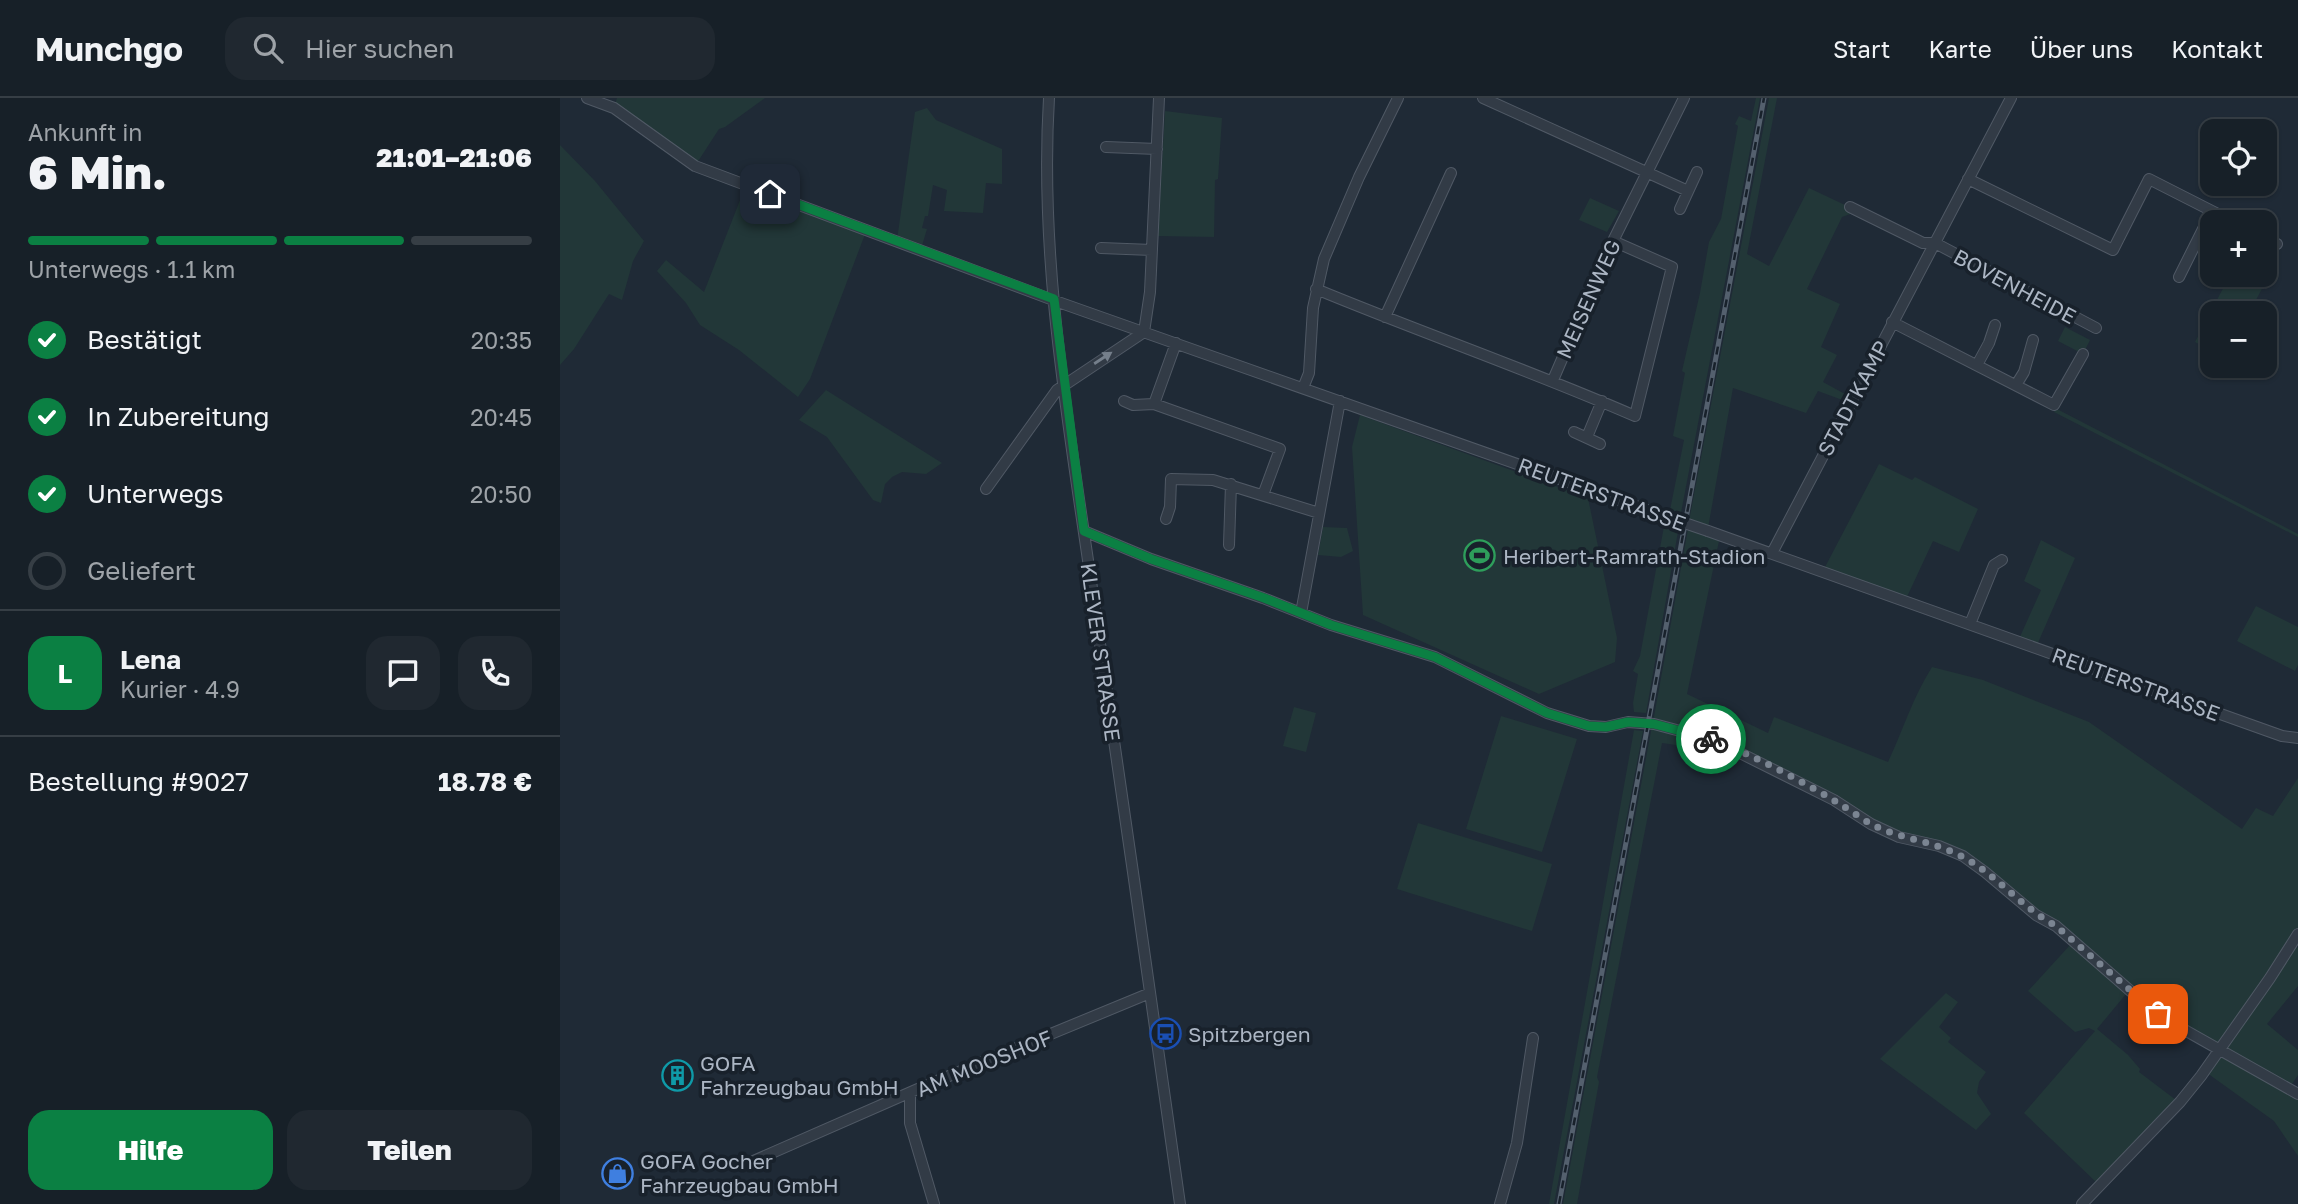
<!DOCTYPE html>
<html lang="de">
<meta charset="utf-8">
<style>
:root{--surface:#172028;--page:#202830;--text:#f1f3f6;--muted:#9ea3a8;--line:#363e45;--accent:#0b8043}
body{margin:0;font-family:"Golos Text",sans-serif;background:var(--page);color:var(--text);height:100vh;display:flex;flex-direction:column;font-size:26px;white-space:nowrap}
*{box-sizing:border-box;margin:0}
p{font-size:23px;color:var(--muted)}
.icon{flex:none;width:38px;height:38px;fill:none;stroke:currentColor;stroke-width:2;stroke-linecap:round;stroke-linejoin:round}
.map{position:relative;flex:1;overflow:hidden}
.drawer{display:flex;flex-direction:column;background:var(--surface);width:560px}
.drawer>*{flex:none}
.buttons{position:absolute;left:1640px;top:21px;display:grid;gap:14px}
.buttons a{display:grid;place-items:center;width:77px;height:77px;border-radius:14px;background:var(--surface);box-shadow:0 2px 5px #0004,0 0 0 2px var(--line);font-size:35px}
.pin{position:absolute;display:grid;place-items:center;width:60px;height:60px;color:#fff;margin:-30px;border-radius:14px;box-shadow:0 4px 10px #0006}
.courier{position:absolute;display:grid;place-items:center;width:70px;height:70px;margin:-35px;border:5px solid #0b8043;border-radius:50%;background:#fff;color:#222;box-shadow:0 2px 9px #0007}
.overview em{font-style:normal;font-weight:800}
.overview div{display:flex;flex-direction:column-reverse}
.overview{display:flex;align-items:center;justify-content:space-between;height:119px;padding:0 28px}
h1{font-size:46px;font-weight:800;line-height:52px}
.bar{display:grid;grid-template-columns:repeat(4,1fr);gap:10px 7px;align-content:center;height:84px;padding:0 28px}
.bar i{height:9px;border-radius:5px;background:var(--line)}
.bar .selected{background:var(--accent)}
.bar p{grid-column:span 4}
.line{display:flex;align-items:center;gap:18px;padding:0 28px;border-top:2px solid var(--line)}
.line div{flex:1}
.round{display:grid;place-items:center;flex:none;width:74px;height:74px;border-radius:21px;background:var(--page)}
ol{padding:0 28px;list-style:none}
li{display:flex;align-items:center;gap:21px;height:77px}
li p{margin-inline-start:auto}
li .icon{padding:7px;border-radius:50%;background:var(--accent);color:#fff;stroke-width:4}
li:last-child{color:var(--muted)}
li i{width:38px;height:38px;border:4px solid var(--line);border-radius:50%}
.cta{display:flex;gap:14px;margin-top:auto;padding:14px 28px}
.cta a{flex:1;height:80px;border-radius:21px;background:var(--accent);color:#fff;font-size:28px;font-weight:800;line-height:80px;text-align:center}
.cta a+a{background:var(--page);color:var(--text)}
header{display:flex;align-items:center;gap:42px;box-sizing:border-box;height:98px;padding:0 35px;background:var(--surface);border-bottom:2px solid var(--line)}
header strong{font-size:33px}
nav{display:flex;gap:38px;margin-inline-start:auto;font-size:24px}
.search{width:490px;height:63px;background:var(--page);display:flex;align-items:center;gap:18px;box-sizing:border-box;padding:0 24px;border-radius:21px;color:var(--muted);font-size:26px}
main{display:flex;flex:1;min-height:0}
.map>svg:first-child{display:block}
</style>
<header>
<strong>Munchgo</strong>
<div class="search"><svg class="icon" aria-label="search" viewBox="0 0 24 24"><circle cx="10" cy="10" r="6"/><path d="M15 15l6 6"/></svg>Hier suchen</div>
<nav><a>Start</a><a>Karte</a><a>Über uns</a><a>Kontakt</a></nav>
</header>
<main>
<section class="drawer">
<div class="overview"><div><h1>6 Min.</h1><p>Ankunft in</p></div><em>21:01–21:06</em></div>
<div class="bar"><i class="selected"></i><i class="selected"></i><i class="selected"></i><i></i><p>Unterwegs · 1.1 km</p></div>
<ol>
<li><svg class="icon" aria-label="check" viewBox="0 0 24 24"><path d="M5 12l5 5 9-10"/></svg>Bestätigt<p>20:35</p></li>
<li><svg class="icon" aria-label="check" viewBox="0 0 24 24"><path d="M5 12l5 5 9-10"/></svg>In Zubereitung<p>20:45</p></li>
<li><svg class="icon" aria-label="check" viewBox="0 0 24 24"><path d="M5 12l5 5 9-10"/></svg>Unterwegs<p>20:50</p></li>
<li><i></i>Geliefert</li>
</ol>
<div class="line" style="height:126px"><b class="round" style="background:var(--accent);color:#fff">L</b><div><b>Lena</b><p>Kurier · 4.9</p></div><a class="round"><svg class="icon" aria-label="chat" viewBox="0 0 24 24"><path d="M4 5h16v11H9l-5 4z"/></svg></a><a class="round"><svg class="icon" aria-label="phone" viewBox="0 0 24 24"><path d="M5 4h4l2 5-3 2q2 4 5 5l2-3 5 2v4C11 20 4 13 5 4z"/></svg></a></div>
<div class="line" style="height:91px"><div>Bestellung #9027</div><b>18.78 €</b></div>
<div class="cta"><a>Hilfe</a><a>Teilen</a></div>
</section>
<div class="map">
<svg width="1738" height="1106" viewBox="0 0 1738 1106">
<rect width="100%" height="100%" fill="#1f2a36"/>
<path fill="#223738" d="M57,0H205L165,29L159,31L135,68L54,10Z
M1196,0H1200L1120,420L1109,417L1124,342L1113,338L1125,275L1122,273L1140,195L1149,144L1161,121L1178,28L1175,26L1179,18L1191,23Z
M1209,0H1217L1187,156L1209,168L1249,90L1285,107L1284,110L1293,115L1282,119L1247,191L1280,206L1261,249L1277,257L1263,284L1283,295L1289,294L1285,303L1258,293L1246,315L1173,290L1148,430L1129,423Z
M367,10L376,22L442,51V86L426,85L423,115L384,113L387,92L373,87L368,118H365L362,130L367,131L361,151L337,142L355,14Z
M605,13L662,20L658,81L655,82L654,139L598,138Z
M0,47L35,83L84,143L73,163L62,202L49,196L14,251L0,267Z
M186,87L307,131L250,281L238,299L179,252L140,227L126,205L97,173L106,162L144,194Z
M1030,100L1059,113L1047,134L1019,122Z
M1670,177H1690L1705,185L1689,215H1652V253L1635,244Z
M1505,229L1530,242L1523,256L1498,243Z
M266,292L382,365L366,376L342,374L332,379L325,386L321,405L313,402L267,339L239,322Z
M1495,310L1738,436V439L1494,314Z
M800,317L1028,400L1057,540L1055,564L979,596L803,517L792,349Z
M1319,366L1352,382L1355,379L1418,411L1399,454L1373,443L1346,501L1264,471Z
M1105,423L1119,428L1086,615L1074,614L1073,605L1078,576L1073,573L1080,558Z
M763,429L787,430L793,453L781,459L758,457Z
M1128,431L1159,443L1127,596L1208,635L1214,619L1328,664C1343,632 1353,599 1372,569L1423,582L1529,624L1682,731L1696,710L1713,718L1738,680V830L1665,940L1655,946L1598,913L1484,818L1403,756L1340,737L1217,670L1093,624Z
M1481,442L1515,460L1477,547L1459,541L1481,492L1464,483Z
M1696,508L1738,529V567L1735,573L1677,543Z
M734,609L756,615L746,654L723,648Z
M941,618L1017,641L982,754L906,731Z
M1092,628L1147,641L1171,655L1102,645L1037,979L1039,984L1017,1106H1003Z
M1074,632L1083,633L994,1106H989Z
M858,725L992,766L972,833L837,791Z
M1511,846L1566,896L1537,931L1568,957L1580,971L1579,974L1616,1002L1537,1085L1464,1015L1535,933L1529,930L1515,934L1468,893Z
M1734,848L1738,850V888L1707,926L1738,952V977L1730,989L1668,955L1667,949L1713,883Z
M1386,895L1398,904L1379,929L1391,940L1388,944L1426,974L1419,984L1417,995L1431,1016L1416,1032L1320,961Z
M1667,958L1738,999V1058L1714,1023L1647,975L1659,960Z"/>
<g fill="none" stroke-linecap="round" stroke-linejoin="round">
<defs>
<path id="minor" d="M27,0L54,10L135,68L501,205L1107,419
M489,0C479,164 509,328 532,490C562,695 591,901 620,1106
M923,0L1128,93
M546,49L597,51
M1408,81L1553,152L1589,81L1652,113L1619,179
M1290,109L1363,145H1375L1536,230
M1120,111L1137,74
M1652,113L1674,124
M1704,140L1717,146
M541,150L592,152
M756,191C862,235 970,272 1075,318L1112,169L1053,143
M825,219L891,75
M1332,224L1494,307L1523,256
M584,234L590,194L599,0
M616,245L594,306L720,351L703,397
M1417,267L1429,245L1435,227
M993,282L1053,143L1124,0
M1456,287L1464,274L1473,242
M743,290L749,275L753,210L764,161L799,79L838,0
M564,303L573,307L594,306
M1014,334L1040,346
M1027,339L1042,303
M426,391L497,292L584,234
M606,421L610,409L611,381L653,382L759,415
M524,433L591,461L703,500L771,527L875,559L987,615L1029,628L1046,629L1068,624L1094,626L1154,642L1274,702L1311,726L1339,739L1379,748L1403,758L1425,774L1476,817L1496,828L1598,917L1738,996
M1148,433L1722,638L1738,640
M669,447L671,386
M1212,455L1451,0
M741,515L780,303
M1410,526L1434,467L1442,462
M350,995V1025L374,1106
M182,1068L360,990L590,895
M940,1106L957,1045L973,940
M1522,1106L1620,1004L1641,978L1710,880L1738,836"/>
</defs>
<use href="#minor" stroke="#505965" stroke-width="12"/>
<use href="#minor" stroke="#323b46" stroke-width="10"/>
<defs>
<path id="rail" d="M999,1106L1204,0"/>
</defs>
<use href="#rail" stroke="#54606e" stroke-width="5"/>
<use href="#rail" stroke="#18212b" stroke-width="2.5" stroke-dasharray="8" stroke-linecap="butt"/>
<defs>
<path id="minor-bridge" d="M1107,419L1148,433"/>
</defs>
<use href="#minor-bridge" stroke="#505965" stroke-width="12" stroke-linecap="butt"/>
<use href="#minor-bridge" stroke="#323b46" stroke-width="10"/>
</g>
<defs><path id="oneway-solid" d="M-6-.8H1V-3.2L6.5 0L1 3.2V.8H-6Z" transform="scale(1.75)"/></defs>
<use fill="#757f8b" href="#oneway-solid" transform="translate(543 260) rotate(-33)"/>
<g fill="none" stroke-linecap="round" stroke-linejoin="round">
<path stroke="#7b8592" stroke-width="7" stroke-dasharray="0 12.6" d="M1151,641C1193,657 1236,680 1275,703C1287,710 1299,719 1311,726C1340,741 1373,743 1401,758C1436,776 1461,809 1496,828L1598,916"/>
<path stroke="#0b8043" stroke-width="9" d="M210,96L494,201L524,433L591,461L704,500L771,527L875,559L987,615L1029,628L1046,629L1068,624L1094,626L1151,641"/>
</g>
<defs>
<symbol id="stadium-ring" viewBox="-11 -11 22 22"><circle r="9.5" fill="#18212b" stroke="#2e9e5b" stroke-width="1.5"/><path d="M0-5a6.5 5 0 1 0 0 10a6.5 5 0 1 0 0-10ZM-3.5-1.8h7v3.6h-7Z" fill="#2e9e5b"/></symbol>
<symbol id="bus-ring" viewBox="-11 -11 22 22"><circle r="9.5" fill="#18212b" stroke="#1a4fb4" stroke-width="1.5"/><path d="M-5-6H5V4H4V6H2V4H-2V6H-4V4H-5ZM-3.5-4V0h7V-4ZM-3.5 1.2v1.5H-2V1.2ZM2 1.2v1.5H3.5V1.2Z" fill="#1a4fb4"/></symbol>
<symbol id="building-ring" viewBox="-11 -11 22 22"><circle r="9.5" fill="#18212b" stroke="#0f9aa8" stroke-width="1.5"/><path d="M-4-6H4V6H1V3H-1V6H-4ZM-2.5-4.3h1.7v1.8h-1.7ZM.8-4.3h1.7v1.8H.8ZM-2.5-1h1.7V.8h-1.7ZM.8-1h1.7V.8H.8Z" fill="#0f9aa8"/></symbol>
<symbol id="shop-ring" viewBox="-11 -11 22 22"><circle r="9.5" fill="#18212b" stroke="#3f7fe0" stroke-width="1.5"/><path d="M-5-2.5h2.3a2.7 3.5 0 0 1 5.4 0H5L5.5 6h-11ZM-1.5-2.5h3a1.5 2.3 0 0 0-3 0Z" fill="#3f7fe0"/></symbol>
</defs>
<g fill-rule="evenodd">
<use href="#stadium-ring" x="902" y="440" width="35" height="35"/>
<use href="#bus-ring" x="588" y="918" width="35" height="35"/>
<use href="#building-ring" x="100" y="960" width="35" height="35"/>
<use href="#shop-ring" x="40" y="1058" width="35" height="35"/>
</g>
<g text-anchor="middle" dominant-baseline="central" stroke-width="7" stroke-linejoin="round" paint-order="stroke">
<g font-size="21" fill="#acb6c4" stroke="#18212b">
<text transform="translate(1455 188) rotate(28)">BOVENHEIDE</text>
<text transform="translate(1028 201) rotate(-66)">MEISENWEG</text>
<text transform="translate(1293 300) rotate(-62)">STADTKAMP</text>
<text transform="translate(1042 396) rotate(20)">REUTERSTRASSE</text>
<text transform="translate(541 554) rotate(82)">KLEVER STRASSE</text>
<text transform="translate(1576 586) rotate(20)">REUTERSTRASSE</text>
<text transform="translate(424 965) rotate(-22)">AM MOOSHOF</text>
</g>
<g font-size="21" fill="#acb6c4" stroke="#18212b" text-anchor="start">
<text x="943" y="458">Heribert-Ramrath-Stadion</text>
<text x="628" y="936">Spitzbergen</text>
<text x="140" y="965">GOFA<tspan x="140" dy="24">Fahrzeugbau GmbH</tspan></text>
<text x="80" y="1063">GOFA Gocher<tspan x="80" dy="24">Fahrzeugbau GmbH</tspan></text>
</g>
</g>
</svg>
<div class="buttons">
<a><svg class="icon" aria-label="locate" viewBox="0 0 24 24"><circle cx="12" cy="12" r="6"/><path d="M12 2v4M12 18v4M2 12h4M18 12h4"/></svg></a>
<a>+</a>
<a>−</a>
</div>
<div class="pin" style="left:1598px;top:916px;background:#ea580c"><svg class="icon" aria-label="bag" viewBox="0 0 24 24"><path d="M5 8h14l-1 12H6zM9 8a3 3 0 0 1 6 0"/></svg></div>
<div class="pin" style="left:210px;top:96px;background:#1f2937"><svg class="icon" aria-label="home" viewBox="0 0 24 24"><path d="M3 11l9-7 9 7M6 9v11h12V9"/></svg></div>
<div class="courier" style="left:1151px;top:641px"><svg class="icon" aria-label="bike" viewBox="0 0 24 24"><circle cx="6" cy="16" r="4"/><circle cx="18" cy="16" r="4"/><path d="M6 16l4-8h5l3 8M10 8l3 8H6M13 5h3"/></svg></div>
</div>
</main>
